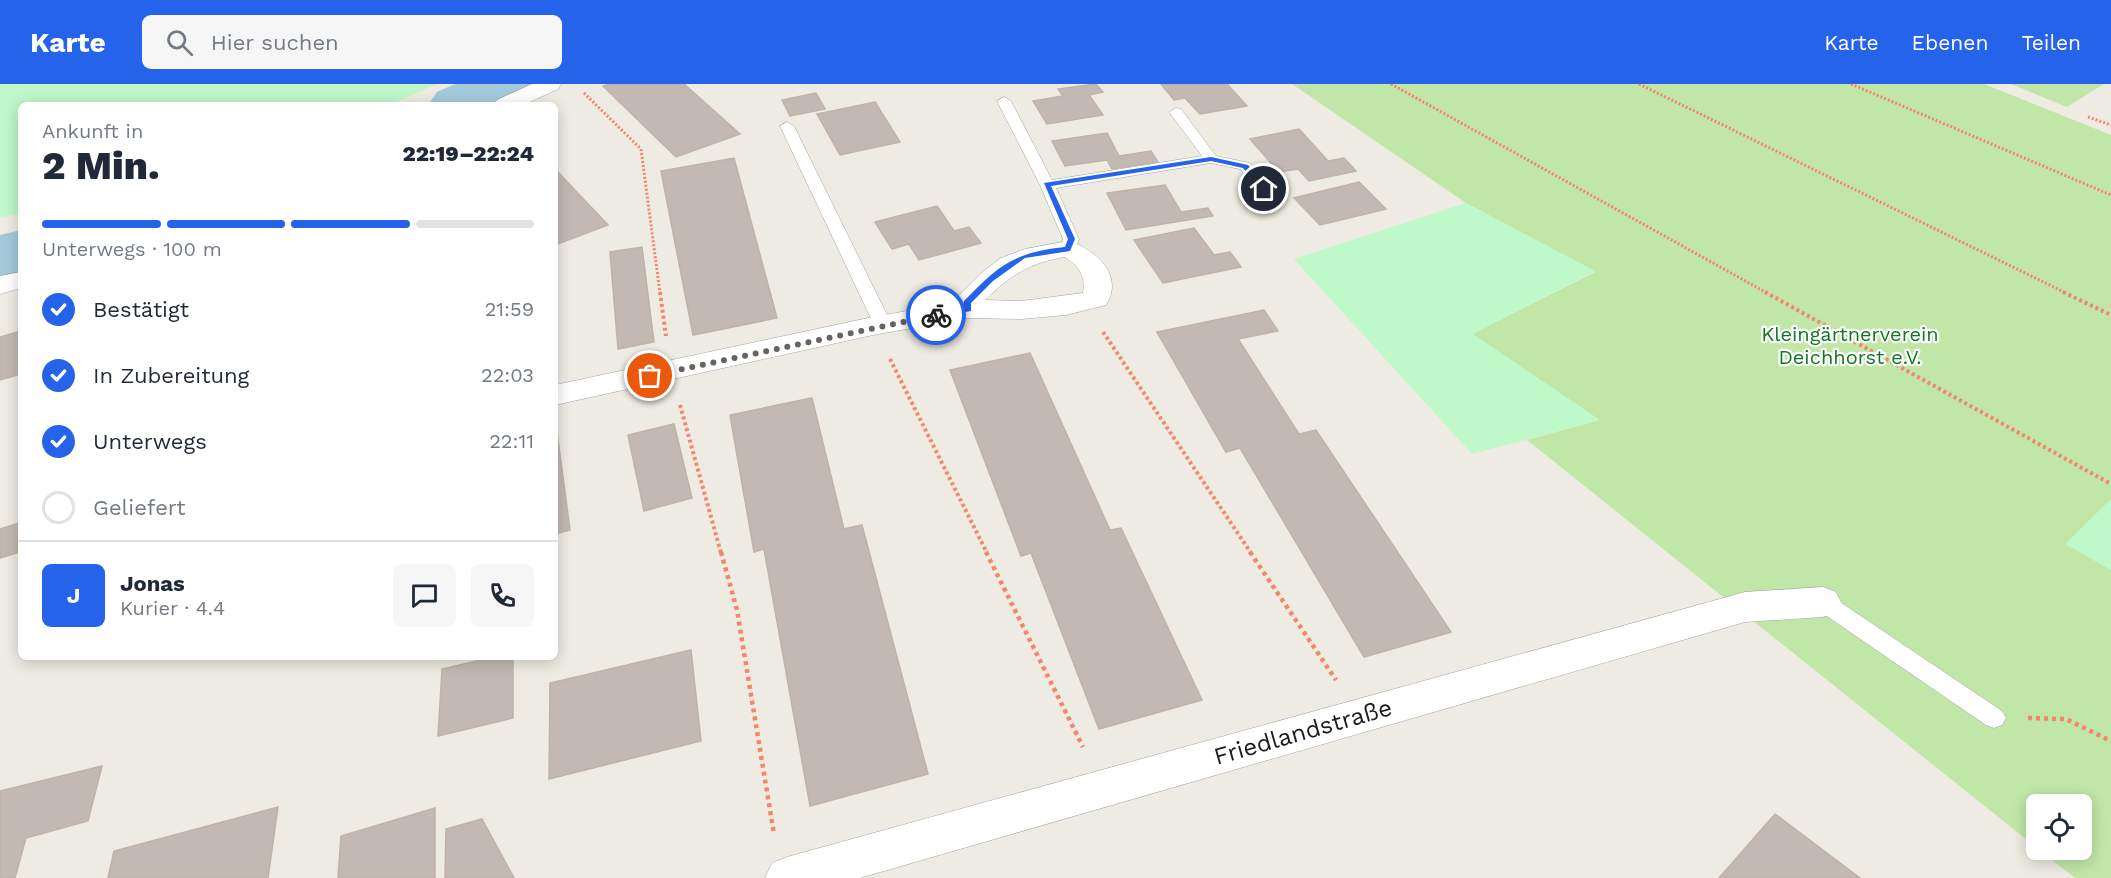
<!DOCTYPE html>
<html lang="de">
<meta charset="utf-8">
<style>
:root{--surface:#fff;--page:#f6f6f7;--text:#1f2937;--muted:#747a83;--line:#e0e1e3;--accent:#2563eb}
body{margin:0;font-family:"Work Sans",sans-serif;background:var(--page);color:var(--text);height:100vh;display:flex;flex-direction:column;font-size:22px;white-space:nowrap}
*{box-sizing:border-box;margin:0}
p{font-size:20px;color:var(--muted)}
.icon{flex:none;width:33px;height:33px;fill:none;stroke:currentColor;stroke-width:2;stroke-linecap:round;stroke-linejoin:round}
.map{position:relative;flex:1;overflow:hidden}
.side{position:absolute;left:18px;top:18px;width:540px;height:558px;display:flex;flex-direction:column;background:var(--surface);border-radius:9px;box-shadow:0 3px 15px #0003}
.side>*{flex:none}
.controls{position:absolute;left:2026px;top:710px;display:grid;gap:12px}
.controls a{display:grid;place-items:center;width:66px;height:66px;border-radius:9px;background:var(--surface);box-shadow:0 3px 15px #0003;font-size:30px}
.pin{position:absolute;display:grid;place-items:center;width:51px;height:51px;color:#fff;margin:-26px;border:3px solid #fff;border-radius:50%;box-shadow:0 2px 6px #0007}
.courier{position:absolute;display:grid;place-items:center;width:60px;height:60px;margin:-30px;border:4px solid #2563eb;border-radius:50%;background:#fff;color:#222;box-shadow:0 2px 8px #0007}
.overview em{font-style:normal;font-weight:800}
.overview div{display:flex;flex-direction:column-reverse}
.overview{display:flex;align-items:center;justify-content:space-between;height:102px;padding:0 24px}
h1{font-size:39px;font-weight:800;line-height:45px}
.bar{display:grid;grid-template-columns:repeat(4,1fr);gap:9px 6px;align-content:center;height:72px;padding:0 24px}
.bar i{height:8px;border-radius:4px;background:var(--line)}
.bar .on{background:var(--accent)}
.bar p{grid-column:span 4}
.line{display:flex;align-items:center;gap:15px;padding:0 24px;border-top:2px solid var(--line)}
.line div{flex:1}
.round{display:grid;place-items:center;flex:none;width:63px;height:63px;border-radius:9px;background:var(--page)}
ol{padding:0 24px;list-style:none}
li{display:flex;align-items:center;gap:18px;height:66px}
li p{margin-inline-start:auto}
li .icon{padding:6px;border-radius:50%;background:var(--accent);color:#fff;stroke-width:4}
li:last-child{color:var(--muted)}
li i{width:33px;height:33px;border:3px solid var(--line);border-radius:50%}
header{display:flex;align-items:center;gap:36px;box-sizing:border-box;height:84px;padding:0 30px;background:var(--accent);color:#fff}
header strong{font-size:28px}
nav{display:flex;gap:33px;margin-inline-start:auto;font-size:21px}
.search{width:420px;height:54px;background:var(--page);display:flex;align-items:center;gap:15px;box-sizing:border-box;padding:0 21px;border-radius:9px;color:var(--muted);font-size:22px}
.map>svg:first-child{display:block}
</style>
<header>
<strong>Karte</strong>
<div class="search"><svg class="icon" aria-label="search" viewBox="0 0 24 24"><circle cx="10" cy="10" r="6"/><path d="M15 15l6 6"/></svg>Hier suchen</div>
<nav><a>Karte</a><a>Ebenen</a><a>Teilen</a></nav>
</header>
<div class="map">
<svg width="2111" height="794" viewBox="0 0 2111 794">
<rect width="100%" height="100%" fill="#eeebe2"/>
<path fill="#c1e7a8" d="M1292,0H1984L2111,51V794H2075L2038,765H2082V720H2037V764L1527,356L1599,336L1472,250L1595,188L1466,119Z
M2011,0H2104L2067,23Z"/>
<path fill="#bff8c9" d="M0,0H437L389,21H21V130L0,133Z
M1466,119L1595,187L1473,250L1600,336L1472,370L1294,175Z
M2111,415V486L2065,460Z"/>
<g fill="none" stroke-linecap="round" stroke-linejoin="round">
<path fill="#a3c9db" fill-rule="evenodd" d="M455,0H534L525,13L508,21H428L437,8Z
M21,146V190L0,195V151Z"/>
</g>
<path fill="#c2bab2" stroke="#bfb3a5" stroke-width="1.5" d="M609,0H684L740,50L676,73L603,2Z
M1096,0L1103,8L1089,11L1103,31L1047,40L1033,17L1063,12L1058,5Z
M1161,0H1227L1247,22L1200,30L1185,14L1174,16Z
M816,9L825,25L790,32L782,16Z
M875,18L900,58L840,71L817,30Z
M1299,45L1328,77L1344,74L1356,87L1309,97L1298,85L1279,88L1250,55Z
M1107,49L1119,72L1151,67L1158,78L1112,85L1107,76L1065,82L1052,57Z
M734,74L777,234L693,251L661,87Z
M555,85L608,141L555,161Z
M1359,98L1386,125L1320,141L1294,114Z
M1165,101L1181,128L1208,124L1213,132L1126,146L1107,109Z
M937,122L954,147L969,143L981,159L919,176L909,160L892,165L875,138Z
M1194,144L1214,171L1230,168L1241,183L1163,199L1134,156Z
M642,163L654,258L618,265L610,168Z
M1264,226L1278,247L1238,255L1299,350L1316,346L1451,548L1364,573L1240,364L1226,368L1157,248Z
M21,247V290L0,296V253Z
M1030,269L1110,446L1121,444L1202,616L1099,645L1031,469L1021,472L950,286Z
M812,314L844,445L862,441L928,690L810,722L764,465L754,468L730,331Z
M556,340L570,446L555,450V341Z
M674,340L692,414L644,427L628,351Z
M19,439L17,469L0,474V445Z
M691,566L701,657L549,695L550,599Z
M493,573H513V634L438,652L442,585Z
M102,682L88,737L26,754L15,794H0V707Z
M278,723L268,794H108L114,767Z
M435,724V794H338L341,752Z
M1775,730L1860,794H1719Z
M482,735L514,794H445L446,745Z"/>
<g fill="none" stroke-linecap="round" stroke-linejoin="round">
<defs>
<path id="service" d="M1004,13L1011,17L1052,96L1202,72L1169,28L1176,24L1181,25L1216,72L1250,79L1271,105L1269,108H1259L1240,85L1211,79L1056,104L1079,155L1074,168H1062L1060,165L1063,155L1040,101L997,17Z
M787,38L794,42L892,241L889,245H877L874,241L780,42Z
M1823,509L1831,512L2002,627L2006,634L2002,641L1994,644L1986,641L1815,524L1812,518L1815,512Z"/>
<path id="minor" d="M532,0H561L558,5L523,21H494L497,16Z
M1068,157C1095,164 1125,192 1106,221L1066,231L1021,235L968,234L873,251L555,321V301L873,233L952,219L980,190L1001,174L1025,165ZM1065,173C1079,182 1086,192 1083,209L1021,217L985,216C1009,192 1031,178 1065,173Z
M21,188V204L0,210V192Z
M1823,503L1836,508L1841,518L1836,528L1823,533L1745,538L860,794H765L772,779L787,773L1745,508Z"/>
</defs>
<use href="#service" stroke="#a3a3a3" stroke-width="1"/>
<use href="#minor" stroke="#a3a3a3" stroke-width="1"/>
<path stroke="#f6866a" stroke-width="3" stroke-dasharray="2 2" stroke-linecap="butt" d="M1391,0L1767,209
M1639,0L2066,209
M1851,0L2111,111
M584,9L641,65L660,209
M2088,33L2111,41"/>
<path stroke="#f6866a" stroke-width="4" stroke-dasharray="3 3" stroke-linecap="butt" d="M660,208L666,252
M1765,208L2111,400
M2063,208L2111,231
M1103,248L1251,469
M890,275L987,469
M680,321L721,469"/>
<path stroke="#f6866a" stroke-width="4.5" stroke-dasharray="4 4" stroke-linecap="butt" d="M721,468L737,526L774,750
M986,468L1083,663
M1250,468L1336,596
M2028,634L2066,635L2111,657"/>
<use href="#service" fill="#fff" fill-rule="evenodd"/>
<use href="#minor" fill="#fff" fill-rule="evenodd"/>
</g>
<path fill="#2563eb" d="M1211,73L1248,81L1267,105L1261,106L1243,84L1211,77L1051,102L1075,155L1070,167L1025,174L993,197L971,219V227L936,233L932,231L963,223L964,217C998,182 1014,168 1065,163L1068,155L1044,99Z"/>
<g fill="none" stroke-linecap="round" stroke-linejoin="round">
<path stroke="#666461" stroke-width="6" stroke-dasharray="0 10.8" d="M650,292L936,231"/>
</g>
<g text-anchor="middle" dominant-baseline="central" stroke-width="4.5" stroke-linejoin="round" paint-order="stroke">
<g font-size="20" fill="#0e7720" stroke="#fff">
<text x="1850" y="250">Kleingärtnerverein<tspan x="1850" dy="23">Deichhorst e.V.</tspan></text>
</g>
<g font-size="24" fill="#1c1c1c" stroke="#fff">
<text transform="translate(1303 648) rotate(-16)">Friedlandstraße</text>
</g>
</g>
</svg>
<div class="controls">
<a><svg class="icon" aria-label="locate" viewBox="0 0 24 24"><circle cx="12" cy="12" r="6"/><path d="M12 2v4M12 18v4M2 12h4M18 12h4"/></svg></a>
</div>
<div class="pin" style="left:650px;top:292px;background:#ea580c"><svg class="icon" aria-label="bag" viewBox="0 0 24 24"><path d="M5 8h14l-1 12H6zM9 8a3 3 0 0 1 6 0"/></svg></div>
<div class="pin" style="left:1264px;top:105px;background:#1f2937"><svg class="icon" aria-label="home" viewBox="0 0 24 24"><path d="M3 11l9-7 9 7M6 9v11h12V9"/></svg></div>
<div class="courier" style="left:936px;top:231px"><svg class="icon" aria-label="bike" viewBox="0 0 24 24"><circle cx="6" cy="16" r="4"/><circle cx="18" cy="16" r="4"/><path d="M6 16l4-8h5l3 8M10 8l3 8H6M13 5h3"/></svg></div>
<section class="side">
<div class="overview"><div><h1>2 Min.</h1><p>Ankunft in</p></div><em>22:19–22:24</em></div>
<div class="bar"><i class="on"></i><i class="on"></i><i class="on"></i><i></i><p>Unterwegs · 100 m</p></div>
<ol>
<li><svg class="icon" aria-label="check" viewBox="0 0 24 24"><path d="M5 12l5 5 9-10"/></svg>Bestätigt<p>21:59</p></li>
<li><svg class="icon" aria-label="check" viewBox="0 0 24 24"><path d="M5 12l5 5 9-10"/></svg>In Zubereitung<p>22:03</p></li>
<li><svg class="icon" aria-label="check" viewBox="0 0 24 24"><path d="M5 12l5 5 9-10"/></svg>Unterwegs<p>22:11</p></li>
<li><i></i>Geliefert</li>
</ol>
<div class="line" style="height:108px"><b class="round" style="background:var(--accent);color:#fff">J</b><div><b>Jonas</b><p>Kurier · 4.4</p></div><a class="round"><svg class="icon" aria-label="chat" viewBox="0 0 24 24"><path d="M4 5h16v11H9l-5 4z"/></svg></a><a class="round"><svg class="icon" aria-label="phone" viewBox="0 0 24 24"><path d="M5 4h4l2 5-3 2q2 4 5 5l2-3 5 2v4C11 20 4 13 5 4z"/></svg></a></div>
</section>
</div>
